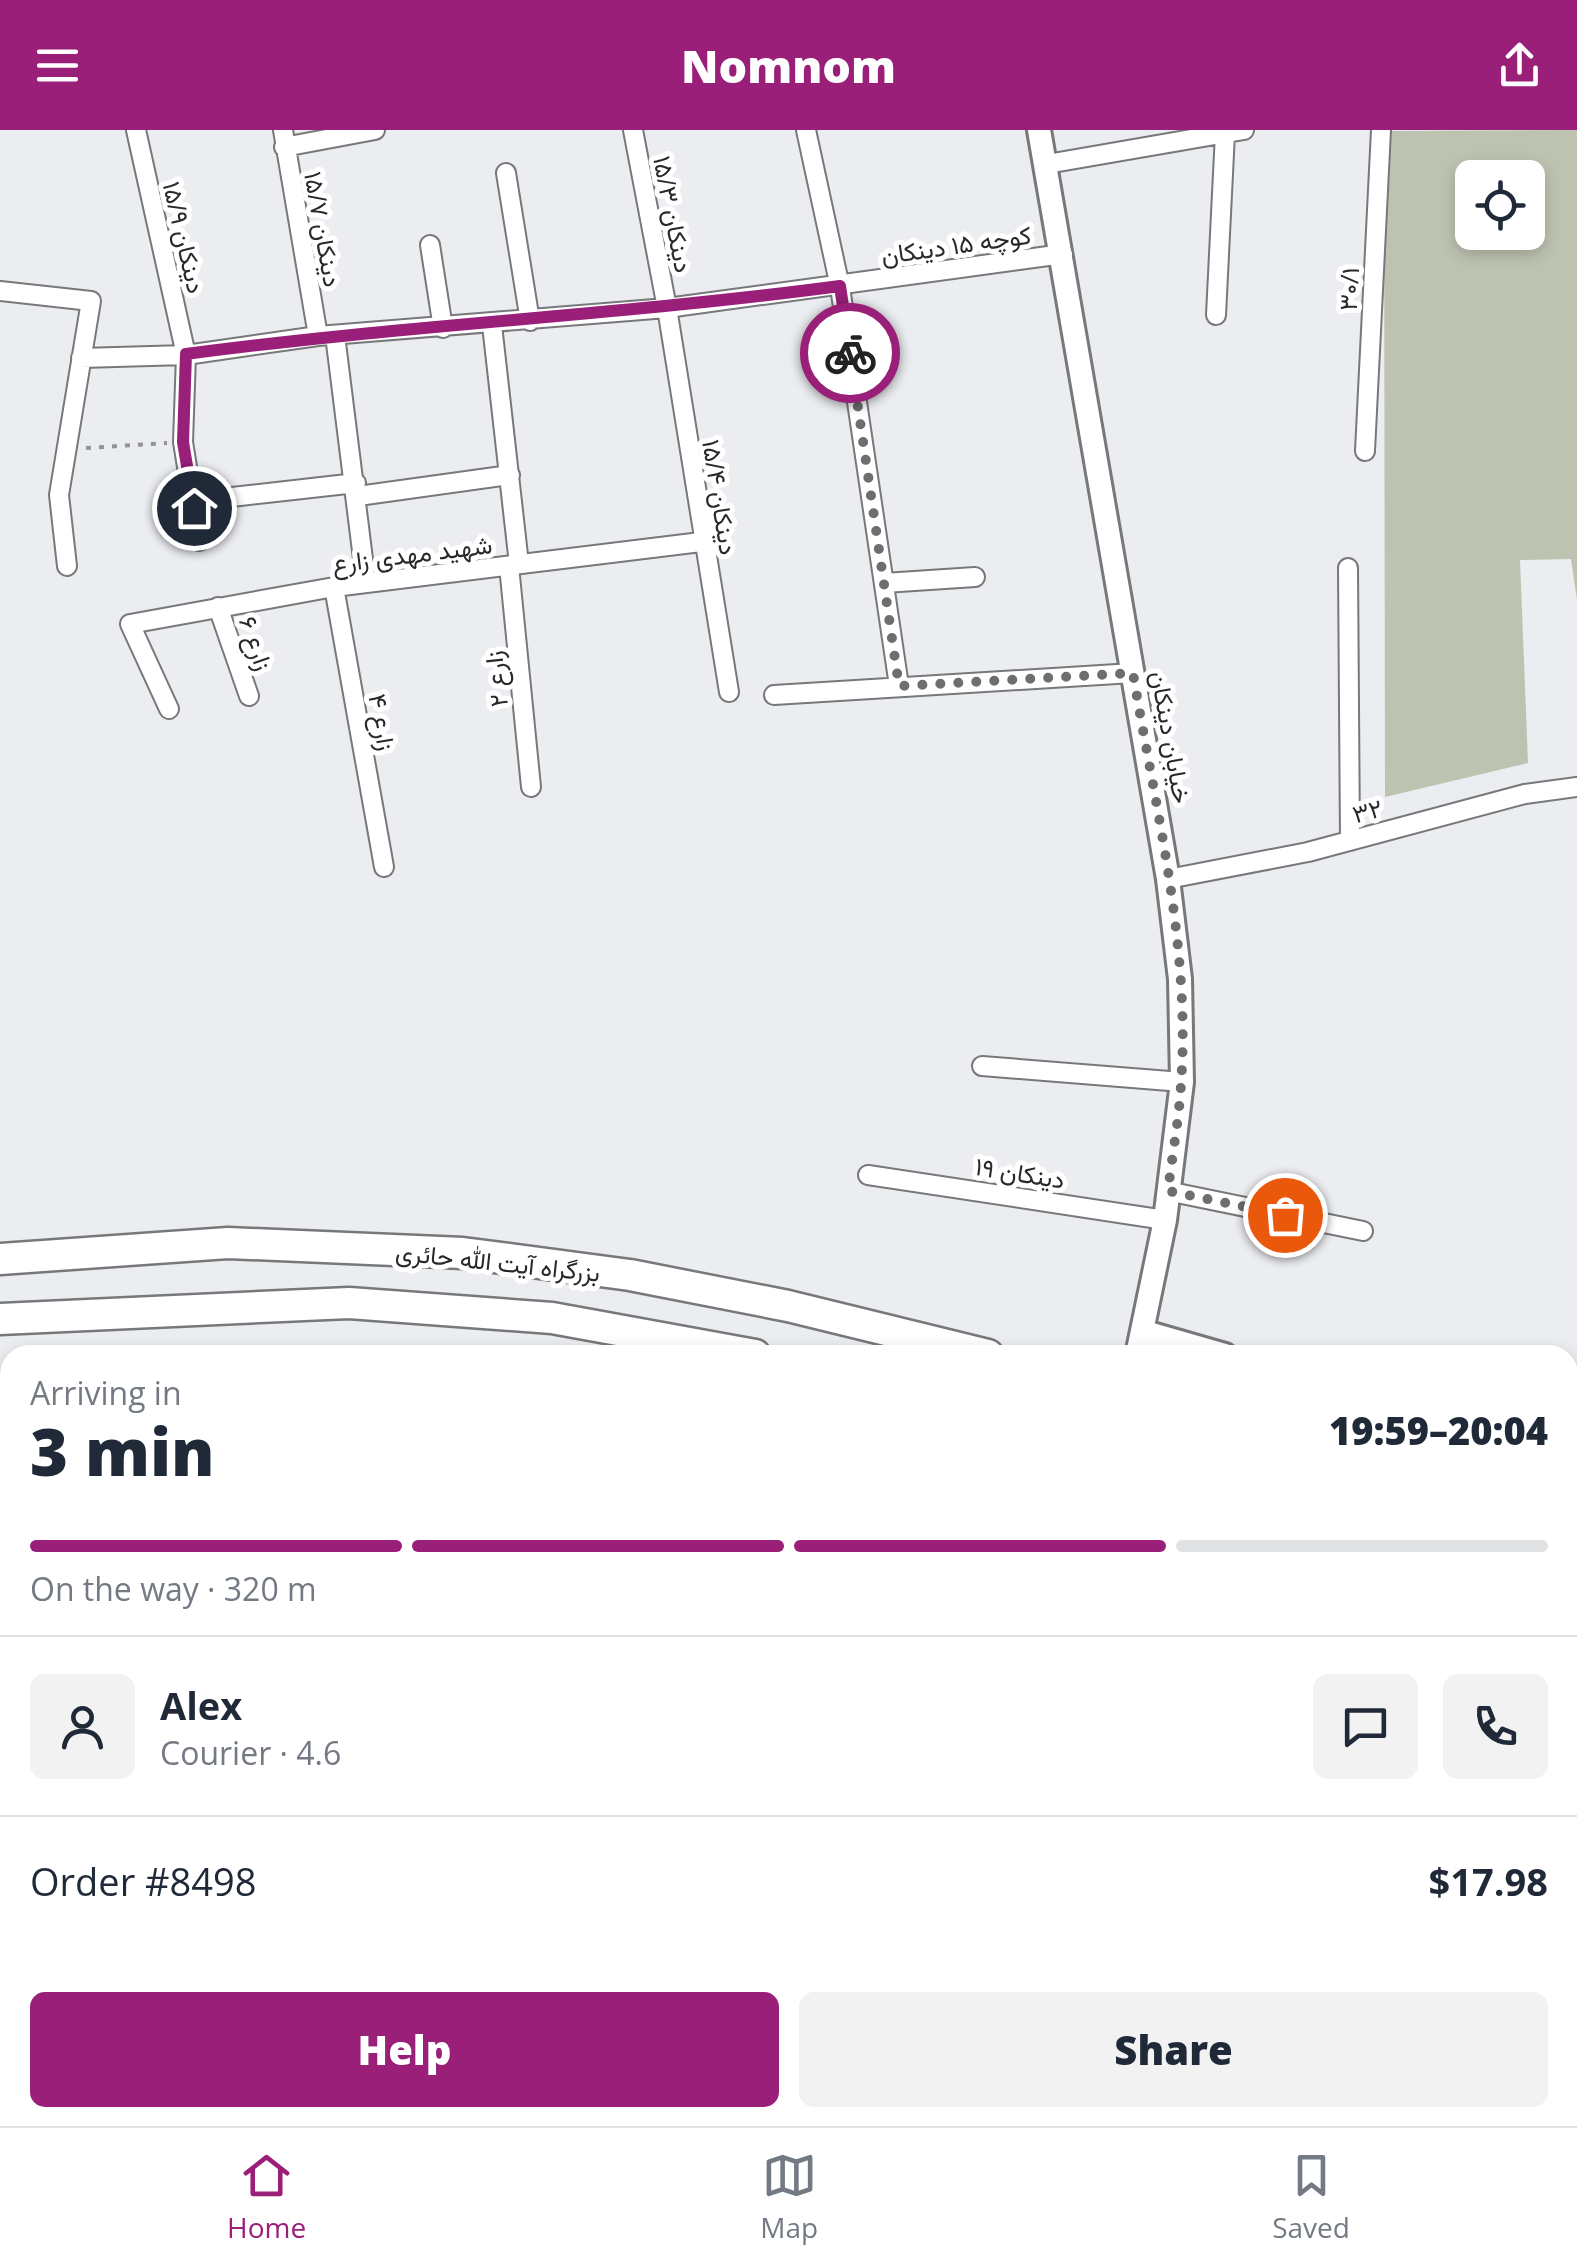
<!DOCTYPE html>
<meta charset="utf-8">
<style>
:root{--surface:#fff;--page:#f2f2f3;--text:#1f2937;--muted:#747a83;--line:#e0e1e3;--accent:#991f78}
body{margin:0;font-family:"Open Sans",Vazirmatn,sans-serif;background:var(--page);color:var(--text);height:100vh;display:flex;flex-direction:column;font-size:38px;white-space:nowrap}
*{box-sizing:border-box;margin:0}
p{font-size:32px;color:var(--muted)}
.icon{flex:none;width:55px;height:55px;fill:none;stroke:currentColor;stroke-width:2;stroke-linecap:round;stroke-linejoin:round}
.map{position:relative;flex:1;overflow:hidden}
.drawer{position:absolute;left:0px;top:1215px;width:1578px;height:782px;display:flex;flex-direction:column;background:var(--surface);border-radius:30px 30px 0 0;box-shadow:0 5px 15px #0003}
.drawer>*{flex:none}
.controls{position:absolute;left:1455px;top:30px;display:grid;gap:20px}
.controls a{display:grid;place-items:center;width:90px;height:90px;border-radius:15px;background:var(--surface);box-shadow:0 5px 15px #0003;font-size:50px}
.pin{position:absolute;display:grid;place-items:center;width:85px;height:85px;color:#fff;margin:-42px;border:5px solid #fff;border-radius:50%;box-shadow:0 2px 10px #0007}
.courier{position:absolute;display:grid;place-items:center;width:100px;height:100px;margin:-50px;border:8px solid #991f78;border-radius:50%;background:#fff;color:#222;box-shadow:0 2px 12px #0007}
.summary em{font-style:normal;font-weight:800}
.summary div{display:flex;flex-direction:column-reverse}
.summary{display:flex;align-items:center;justify-content:space-between;height:170px;padding:0 30px}
h1{font-size:65px;font-weight:800;line-height:75px}
.bar{display:grid;grid-template-columns:repeat(4,1fr);gap:15px 10px;align-content:center;height:120px;padding:0 30px}
.bar i{height:12px;border-radius:8px;background:var(--line)}
.bar .current{background:var(--accent)}
.bar p{grid-column:span 4}
.line{display:flex;align-items:center;gap:25px;padding:0 30px;border-top:2px solid var(--line)}
.line div{flex:1}
.round{display:grid;place-items:center;flex:none;width:105px;height:105px;border-radius:15px;background:var(--page)}
.button{display:flex;gap:20px;margin-top:auto;padding:20px 30px}
.button a{flex:1;height:115px;border-radius:15px;background:var(--accent);color:#fff;font-size:40px;font-weight:800;line-height:115px;text-align:center}
.button a+a{background:var(--page);color:var(--text)}
header{display:flex;justify-content:space-between;align-items:center;height:130px;padding:0 30px;background:var(--accent);color:#fff;font-size:45px;font-weight:800}
.tabs{display:flex;justify-content:space-around;align-items:center;height:140px;border-top:2px solid var(--line);background:var(--surface);font-size:28px;color:var(--muted)}
.tabs a{display:grid;justify-items:center;gap:5px}
.tabs .current{color:var(--accent)}
.map>svg:first-child{display:block}
</style>
<header><svg class="icon" aria-label="menu" viewBox="0 0 24 24"><path d="M4 6h16M4 12h16M4 18h16"/></svg>Nomnom<svg class="icon" aria-label="share" viewBox="0 0 24 24"><path d="M12 15V3M7 8l5-5 5 5M5 13v7h14v-7"/></svg></header>
<div class="map">
<svg width="1577" height="1996" viewBox="0 0 1577 1996">
<rect width="100%" height="100%" fill="#ebedf0"/>
<path fill="#bec3b1" fill-rule="evenodd" d="M1577,0V470L1571,429L1520,430L1528,633L1385,667L1384,1ZM1472,48H1528V102H1472Z
M1577,1269V1309L1568,1314V1274Z
M1568,1488L1577,1490V1652L1568,1658Z
M1577,1724V1814L1568,1821V1730Z
M10,1787V1988H223L225,1996H0V1842Z
M1126,1988H1321L1305,1996H1106Z"/>
<g fill="none" stroke-linecap="round" stroke-linejoin="round">
<defs>
<path id="street" d="M136,0L186,225L183,312L199,411
M283,0L318,206
M633,0L667,178L729,562
M806,0L840,157L899,556
M284,17L375,0
M1047,34L1244,0
M506,43L530,191
M430,115L443,198
M0,161L91,171L59,365L67,436
M1216,185L1225,3
M492,195L519,434
M335,205L366,453
M81,228L186,225L318,206L667,178L1063,124
M1365,321L1381,0
M358,366L510,345
M223,368L356,353
M509,436L531,657
M1348,438L1350,711
M884,453L975,447
M334,457L384,737
M218,477L249,566
M774,565L1133,543
M169,579L130,494L334,457L701,412
M1168,749L1308,722L1525,664L1577,657
M982,936L1182,952
M868,1045L1165,1090
M1167,1061L1363,1101
M686,1988L693,1996
M909,1988L920,1996"/>
<path id="secondary" d="M1039,0L1168,749L1180,849L1182,952L1165,1090L1137,1225
M1145,1202L1225,1225
M1568,1257L1577,1252
M0,1499L10,1546
M0,1744L10,1664
M931,1996L937,1988"/>
<path id="highway" d="M0,1129L228,1113L463,1123L630,1145L788,1176L988,1225
M0,1189L349,1173L552,1188L755,1225
M1568,1336L1577,1330
M1568,1396L1577,1399
M1568,1457L1577,1459
M1568,1684L1577,1681
M1568,1710L1577,1704
M1568,1852L1577,1846
M1568,1906L1577,1900
M1047,1996L1067,1988
M1351,1996L1364,1988
M1381,1996L1413,1988"/>
</defs>
<use href="#street" stroke="#76787a" stroke-width="22"/>
<use href="#secondary" stroke="#76787a" stroke-width="28"/>
<use href="#highway" stroke="#76787a" stroke-width="35"/>
<path stroke="#939496" stroke-width="4" stroke-dasharray="5 8" stroke-linecap="butt" d="M86,318L167,313
M1206,1988L1210,1996"/>
<use href="#street" stroke="#fff" stroke-width="18"/>
<use href="#secondary" stroke="#fff" stroke-width="22"/>
<use href="#highway" stroke="#fff" stroke-width="30"/>
</g>
<g fill="none" stroke-linecap="round" stroke-linejoin="round">
<path stroke="#6c6e6f" stroke-width="10" stroke-dasharray="0 18" d="M850,223L899,556L1133,543C1155,677 1191,817 1181,954C1179,990 1172,1026 1168,1061L1285,1085"/>
<path stroke="#991f78" stroke-width="12" d="M194,378L183,312L186,224C403,195 622,185 840,156L850,223"/>
</g>
<g text-anchor="middle" dominant-baseline="central" stroke-width="10" stroke-linejoin="round" paint-order="stroke">
<g font-size="25" fill="#28292a" stroke="#fff">
<text transform="translate(674 84) rotate(79)">۱۵/۳ دینکان</text>
<text transform="translate(324 99) rotate(80)">۱۵/۷ دینکان</text>
<text transform="translate(185 107) rotate(77)">۱۵/۹ دینکان</text>
<text transform="translate(956 114) rotate(-8)">کوچه ۱۵ دینکان</text>
<text transform="translate(1348 159) rotate(-87)">۳۰/۱</text>
<text transform="translate(721 367) rotate(81)">۱۵/۴ دینکان</text>
<text transform="translate(412 423) rotate(-7)">شهید مهدی زارع</text>
<text transform="translate(257 513) rotate(71)">۶ زارع</text>
<text transform="translate(495 549) rotate(-96)">۲ زارع</text>
<text transform="translate(383 592) rotate(80)">۴ زارع</text>
<text transform="translate(1172 607) rotate(80)">خیابان دینکان</text>
<text transform="translate(1367 680) rotate(-15)">۳۲</text>
<text transform="translate(1020 1042) rotate(9)">۱۹ دینکان</text>
<text transform="translate(498 1131) rotate(6)">بزرگراه آیت الله حائری</text>
</g>
</g>
</svg>
<div class="controls">
<a><svg class="icon" aria-label="locate" viewBox="0 0 24 24"><circle cx="12" cy="12" r="6"/><path d="M12 2v4M12 18v4M2 12h4M18 12h4"/></svg></a>
</div>
<div class="pin" style="left:1285px;top:1085px;background:#ea580c"><svg class="icon" aria-label="bag" viewBox="0 0 24 24"><path d="M5 8h14l-1 12H6zM9 8a3 3 0 0 1 6 0"/></svg></div>
<div class="pin" style="left:194px;top:378px;background:#1f2937"><svg class="icon" aria-label="home" viewBox="0 0 24 24"><path d="M3 11l9-7 9 7M6 9v11h12V9"/></svg></div>
<div class="courier" style="left:850px;top:223px"><svg class="icon" aria-label="bike" viewBox="0 0 24 24"><circle cx="6" cy="16" r="4"/><circle cx="18" cy="16" r="4"/><path d="M6 16l4-8h5l3 8M10 8l3 8H6M13 5h3"/></svg></div>
<section class="drawer">
<div class="summary"><div><h1>3 min</h1><p>Arriving in</p></div><em>19:59–20:04</em></div>
<div class="bar"><i class="current"></i><i class="current"></i><i class="current"></i><i></i><p>On the way · 320 m</p></div>
<div class="line" style="height:180px"><a class="round"><svg class="icon" aria-label="person" viewBox="0 0 24 24"><circle cx="12" cy="8" r="4"/><path d="M4 21q1-7 8-7t8 7"/></svg></a><div><b>Alex</b><p>Courier · 4.6</p></div><a class="round"><svg class="icon" aria-label="chat" viewBox="0 0 24 24"><path d="M4 5h16v11H9l-5 4z"/></svg></a><a class="round"><svg class="icon" aria-label="phone" viewBox="0 0 24 24"><path d="M5 4h4l2 5-3 2q2 4 5 5l2-3 5 2v4C11 20 4 13 5 4z"/></svg></a></div>
<div class="line" style="height:130px"><div>Order #8498</div><b>$17.98</b></div>
<div class="button"><a>Help</a><a>Share</a></div>
</section>
</div>
<nav class="tabs">
<a class="current"><svg class="icon" aria-label="home" viewBox="0 0 24 24"><path d="M3 11l9-7 9 7M6 9v11h12V9"/></svg>Home</a>
<a><svg class="icon" aria-label="map" viewBox="0 0 24 24"><path d="M3 6l6-2 6 2 6-2v14l-6 2-6-2-6 2zM9 4v14M15 6v14"/></svg>Map</a>
<a><svg class="icon" aria-label="saved" viewBox="0 0 24 24"><path d="M7 4h10v16l-5-4-5 4z"/></svg>Saved</a>
</nav>
